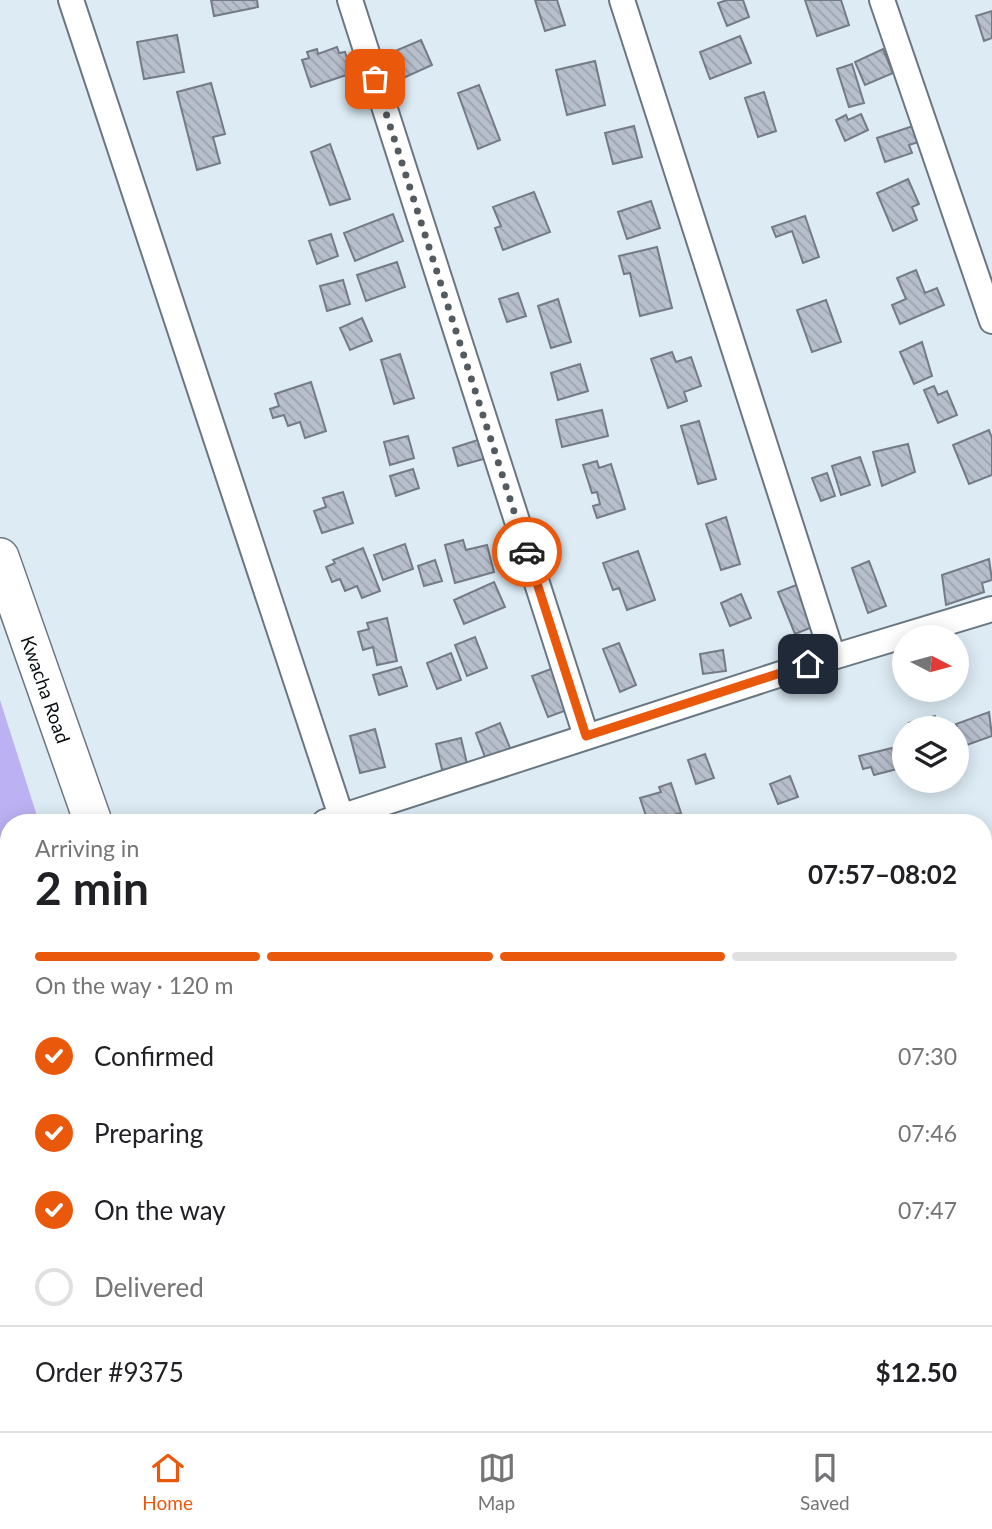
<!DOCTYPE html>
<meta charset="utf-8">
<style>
:root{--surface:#fff;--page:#f2f2f2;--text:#202124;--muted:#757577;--line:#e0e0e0;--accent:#ea580c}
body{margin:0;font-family:Lato,sans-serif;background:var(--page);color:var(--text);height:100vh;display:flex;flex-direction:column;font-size:26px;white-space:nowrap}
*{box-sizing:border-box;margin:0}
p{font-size:23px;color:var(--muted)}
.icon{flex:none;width:38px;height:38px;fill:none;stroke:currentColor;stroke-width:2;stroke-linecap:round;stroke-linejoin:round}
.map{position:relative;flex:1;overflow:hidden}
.details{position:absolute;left:0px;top:814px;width:992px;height:618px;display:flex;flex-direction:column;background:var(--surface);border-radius:28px 28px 0 0;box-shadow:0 4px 18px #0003}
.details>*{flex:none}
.needle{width:46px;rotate:96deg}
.controls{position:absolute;left:892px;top:625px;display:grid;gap:14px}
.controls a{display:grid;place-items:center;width:77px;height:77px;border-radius:50%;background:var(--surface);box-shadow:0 4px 18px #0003;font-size:35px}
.pin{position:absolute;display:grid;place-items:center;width:60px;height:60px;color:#fff;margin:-30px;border-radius:14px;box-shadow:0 4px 10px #0006}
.courier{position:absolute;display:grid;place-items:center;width:70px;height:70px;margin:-35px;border:5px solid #ea580c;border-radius:50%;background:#fff;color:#222;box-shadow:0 2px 9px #0007}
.head em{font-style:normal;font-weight:700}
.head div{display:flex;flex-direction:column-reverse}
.head{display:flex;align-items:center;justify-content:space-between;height:119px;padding:0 35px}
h1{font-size:46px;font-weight:700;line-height:52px}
.bar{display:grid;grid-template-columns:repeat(4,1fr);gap:10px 7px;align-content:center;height:84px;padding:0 35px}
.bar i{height:9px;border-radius:5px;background:var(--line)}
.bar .selected{background:var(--accent)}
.bar p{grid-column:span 4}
.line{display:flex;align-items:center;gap:18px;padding:0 35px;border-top:2px solid var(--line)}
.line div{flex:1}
ol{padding:0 35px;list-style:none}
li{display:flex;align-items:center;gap:21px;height:77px}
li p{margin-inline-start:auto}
li .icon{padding:7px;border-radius:50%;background:var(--accent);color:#fff;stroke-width:4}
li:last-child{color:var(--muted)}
li i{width:38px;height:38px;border:4px solid var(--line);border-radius:50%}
.tab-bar{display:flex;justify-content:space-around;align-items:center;height:98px;border-top:2px solid var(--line);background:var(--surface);font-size:19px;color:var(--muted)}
.tab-bar a{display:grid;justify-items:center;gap:4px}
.tab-bar .selected{color:var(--accent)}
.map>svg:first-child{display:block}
</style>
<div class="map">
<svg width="992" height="1431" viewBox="0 0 992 1431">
<defs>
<pattern id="building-back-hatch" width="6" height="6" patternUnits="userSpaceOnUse" patternTransform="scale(1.75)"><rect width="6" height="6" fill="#b7becc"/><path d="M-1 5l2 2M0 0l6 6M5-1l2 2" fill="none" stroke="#9ca2ae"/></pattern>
</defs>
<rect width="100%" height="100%" fill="#dcebf4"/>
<path fill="#bcb2f3" d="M0,700L39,822H9V1232L0,1235Z"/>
<path fill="url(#building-back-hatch)" stroke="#747b87" stroke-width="2" d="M211,0H257L258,7L214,16Z
M535,0H557L565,25L545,31Z
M727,0H743L749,17L727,26L718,3Z
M805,0H841L849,25L817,36Z
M992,11V38L984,41L976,16Z
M177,35L184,72L144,79L137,42Z
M740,36L751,63L710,79L700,52Z
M421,40L432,65L399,80L388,54Z
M337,47L339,53L345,52L352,73L311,87L302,60L309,58L307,52L317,49L318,54Z
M883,49L893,73L865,85L855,62Z
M595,61L605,105L567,115L556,70Z
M852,64L864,103L849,107L837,69Z
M211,83L225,134L213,137L220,163L197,170L177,92Z
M479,85L500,140L478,149L458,93Z
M764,92L776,131L758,137L745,98Z
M861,114L868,130L845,141L836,120L846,115L848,120Z
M634,126L642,157L613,164L605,133Z
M913,126L918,142L909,145L912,153L885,162L877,138Z
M330,144L350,199L330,205L311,152Z
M908,179L919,204L912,207L917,220L893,231L877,193Z
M534,192L550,232L503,250L495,228L501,226L493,207Z
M651,201L660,228L627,239L618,212Z
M393,214L403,241L355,261L344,233Z
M805,216L819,257L803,263L792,231L776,237L772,227Z
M331,234L338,256L317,264L309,241Z
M657,247L672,308L640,316L630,273L624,274L619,256Z
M397,262L405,287L366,301L357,275Z
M916,270L925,293L937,288L944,305L900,324L892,305L906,299L897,278Z
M343,280L350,304L327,311L320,286Z
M518,293L526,316L507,322L499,299Z
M558,299L571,342L551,348L538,306Z
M826,300L841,342L812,352L797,310Z
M362,318L372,341L350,350L340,328Z
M922,342L932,376L914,384L900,352Z
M672,352L676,362L691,357L701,386L684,392L687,401L668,408L651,359Z
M400,354L414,398L394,404L381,360Z
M580,364L588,391L558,400L551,373Z
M311,382L326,431L305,438L300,422L288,426L284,415L273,418L270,409L279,406L275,394Z
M934,386L938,395L947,391L957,415L938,423L924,390Z
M602,410L608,436L562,447L556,420Z
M699,421L716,479L698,484L681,426Z
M989,430L992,438V475L969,484L953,445Z
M408,436L414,458L390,465L384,442Z
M481,439L487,458L458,466L453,448Z
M908,444L915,472L882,486L873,452Z
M860,457L870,485L841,495L832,466Z
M597,461L599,468L611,464L625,509L597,518L593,506L600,504L597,492L592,493L583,465Z
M413,469L419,488L396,496L390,476Z
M827,473L835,496L821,501L812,478Z
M343,492L353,523L322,533L314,511L326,507L323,498Z
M726,517L740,564L721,570L706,524Z
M463,540L466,550L487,545L494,572L455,583L445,545Z
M405,544L413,569L383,580L374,555Z
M363,548L380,591L362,598L357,586L345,591L340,579L332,582L326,567L335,563L333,560Z
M638,551L655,600L627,610L619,588L613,590L603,563Z
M989,559L992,580L982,583L984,592L946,605L942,575Z
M435,560L442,581L424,586L418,566Z
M869,561L886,606L868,613L852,568Z
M494,582L505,607L464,624L454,600Z
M799,584L820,624L795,634L778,592Z
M741,594L751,618L730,626L721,603Z
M387,618L397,661L377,665L373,647L363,650L358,632L369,629L367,623Z
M475,637L487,668L467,676L455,645Z
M619,643L636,685L620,692L603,649Z
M723,650L726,671L703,674L700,654Z
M451,653L461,680L437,689L427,663Z
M401,667L407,686L379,695L373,675Z
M551,669L567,710L548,717L532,676Z
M989,712L992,736L964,746L956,724Z
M935,716L938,728H911L909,723Z
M500,723L512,753L497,759L495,754L485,757L476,733Z
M375,729L385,767L360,773L350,736Z
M461,738L468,768L443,774L436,744Z
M892,748L897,769L874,775L871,767L863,769L859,756Z
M705,754L714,778L696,784L688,760Z
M790,776L798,797L778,804L770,784Z
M671,783L681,813L648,822L640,798L661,792L659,787Z"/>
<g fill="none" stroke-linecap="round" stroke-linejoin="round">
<defs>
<path id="minor" d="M71,0L343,822
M350,0L586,736
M622,0L833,657
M882,0L992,321
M325,822L833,657L992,609
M984,911L992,908
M984,1308L992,1303
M644,1423H670"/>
<g id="secondary">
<path id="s1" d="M0,557L93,822"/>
<path d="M286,1423L289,1431"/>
</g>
</defs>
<use href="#minor" stroke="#6a7780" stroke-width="28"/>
<use href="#secondary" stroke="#6a7780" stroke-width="40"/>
<use href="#minor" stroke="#fff" stroke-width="24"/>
<use href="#secondary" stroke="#fff" stroke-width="37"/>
</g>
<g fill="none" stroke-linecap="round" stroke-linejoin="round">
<path stroke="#535b60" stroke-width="7" stroke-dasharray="0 12.6" d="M375,79L527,552"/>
<path stroke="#ea580c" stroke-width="9" d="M527,552L586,736L808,664"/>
</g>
<g text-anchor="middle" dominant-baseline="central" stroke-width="5" stroke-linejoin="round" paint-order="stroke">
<g font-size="19" fill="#090e11" stroke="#eef7fd">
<text stroke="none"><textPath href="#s1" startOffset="140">Kwacha Road</textPath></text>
</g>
</g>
</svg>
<div class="controls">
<a><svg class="needle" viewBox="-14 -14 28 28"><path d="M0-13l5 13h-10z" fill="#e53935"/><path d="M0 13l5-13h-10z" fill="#757577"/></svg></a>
<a><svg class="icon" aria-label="layers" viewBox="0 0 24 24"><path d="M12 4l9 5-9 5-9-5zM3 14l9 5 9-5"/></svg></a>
</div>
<div class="pin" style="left:375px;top:79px;background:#ea580c"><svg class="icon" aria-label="bag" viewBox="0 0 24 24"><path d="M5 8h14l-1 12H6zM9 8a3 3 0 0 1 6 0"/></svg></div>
<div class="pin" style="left:808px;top:664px;background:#1f2937"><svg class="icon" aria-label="home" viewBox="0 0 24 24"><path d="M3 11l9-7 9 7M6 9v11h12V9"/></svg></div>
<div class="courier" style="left:527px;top:552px"><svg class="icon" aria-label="car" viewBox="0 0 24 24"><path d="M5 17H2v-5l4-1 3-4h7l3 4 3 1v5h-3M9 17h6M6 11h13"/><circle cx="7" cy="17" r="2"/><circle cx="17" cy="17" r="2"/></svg></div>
<section class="details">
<div class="head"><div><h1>2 min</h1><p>Arriving in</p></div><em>07:57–08:02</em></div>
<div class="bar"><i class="selected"></i><i class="selected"></i><i class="selected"></i><i></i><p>On the way · 120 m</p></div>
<ol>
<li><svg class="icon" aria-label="check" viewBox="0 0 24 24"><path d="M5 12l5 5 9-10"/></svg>Confirmed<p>07:30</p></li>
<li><svg class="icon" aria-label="check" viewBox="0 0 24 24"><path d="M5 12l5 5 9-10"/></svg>Preparing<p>07:46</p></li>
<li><svg class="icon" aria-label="check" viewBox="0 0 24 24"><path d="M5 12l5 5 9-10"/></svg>On the way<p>07:47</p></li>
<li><i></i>Delivered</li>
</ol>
<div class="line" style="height:91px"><div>Order #9375</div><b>$12.50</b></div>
</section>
</div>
<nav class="tab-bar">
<a class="selected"><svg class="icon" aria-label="home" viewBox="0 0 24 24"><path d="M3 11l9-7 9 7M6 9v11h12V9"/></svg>Home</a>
<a><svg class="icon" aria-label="map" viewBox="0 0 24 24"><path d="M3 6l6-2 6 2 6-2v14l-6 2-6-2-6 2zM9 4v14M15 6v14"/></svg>Map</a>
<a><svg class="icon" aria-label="saved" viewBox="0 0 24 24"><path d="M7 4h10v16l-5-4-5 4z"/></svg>Saved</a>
</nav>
